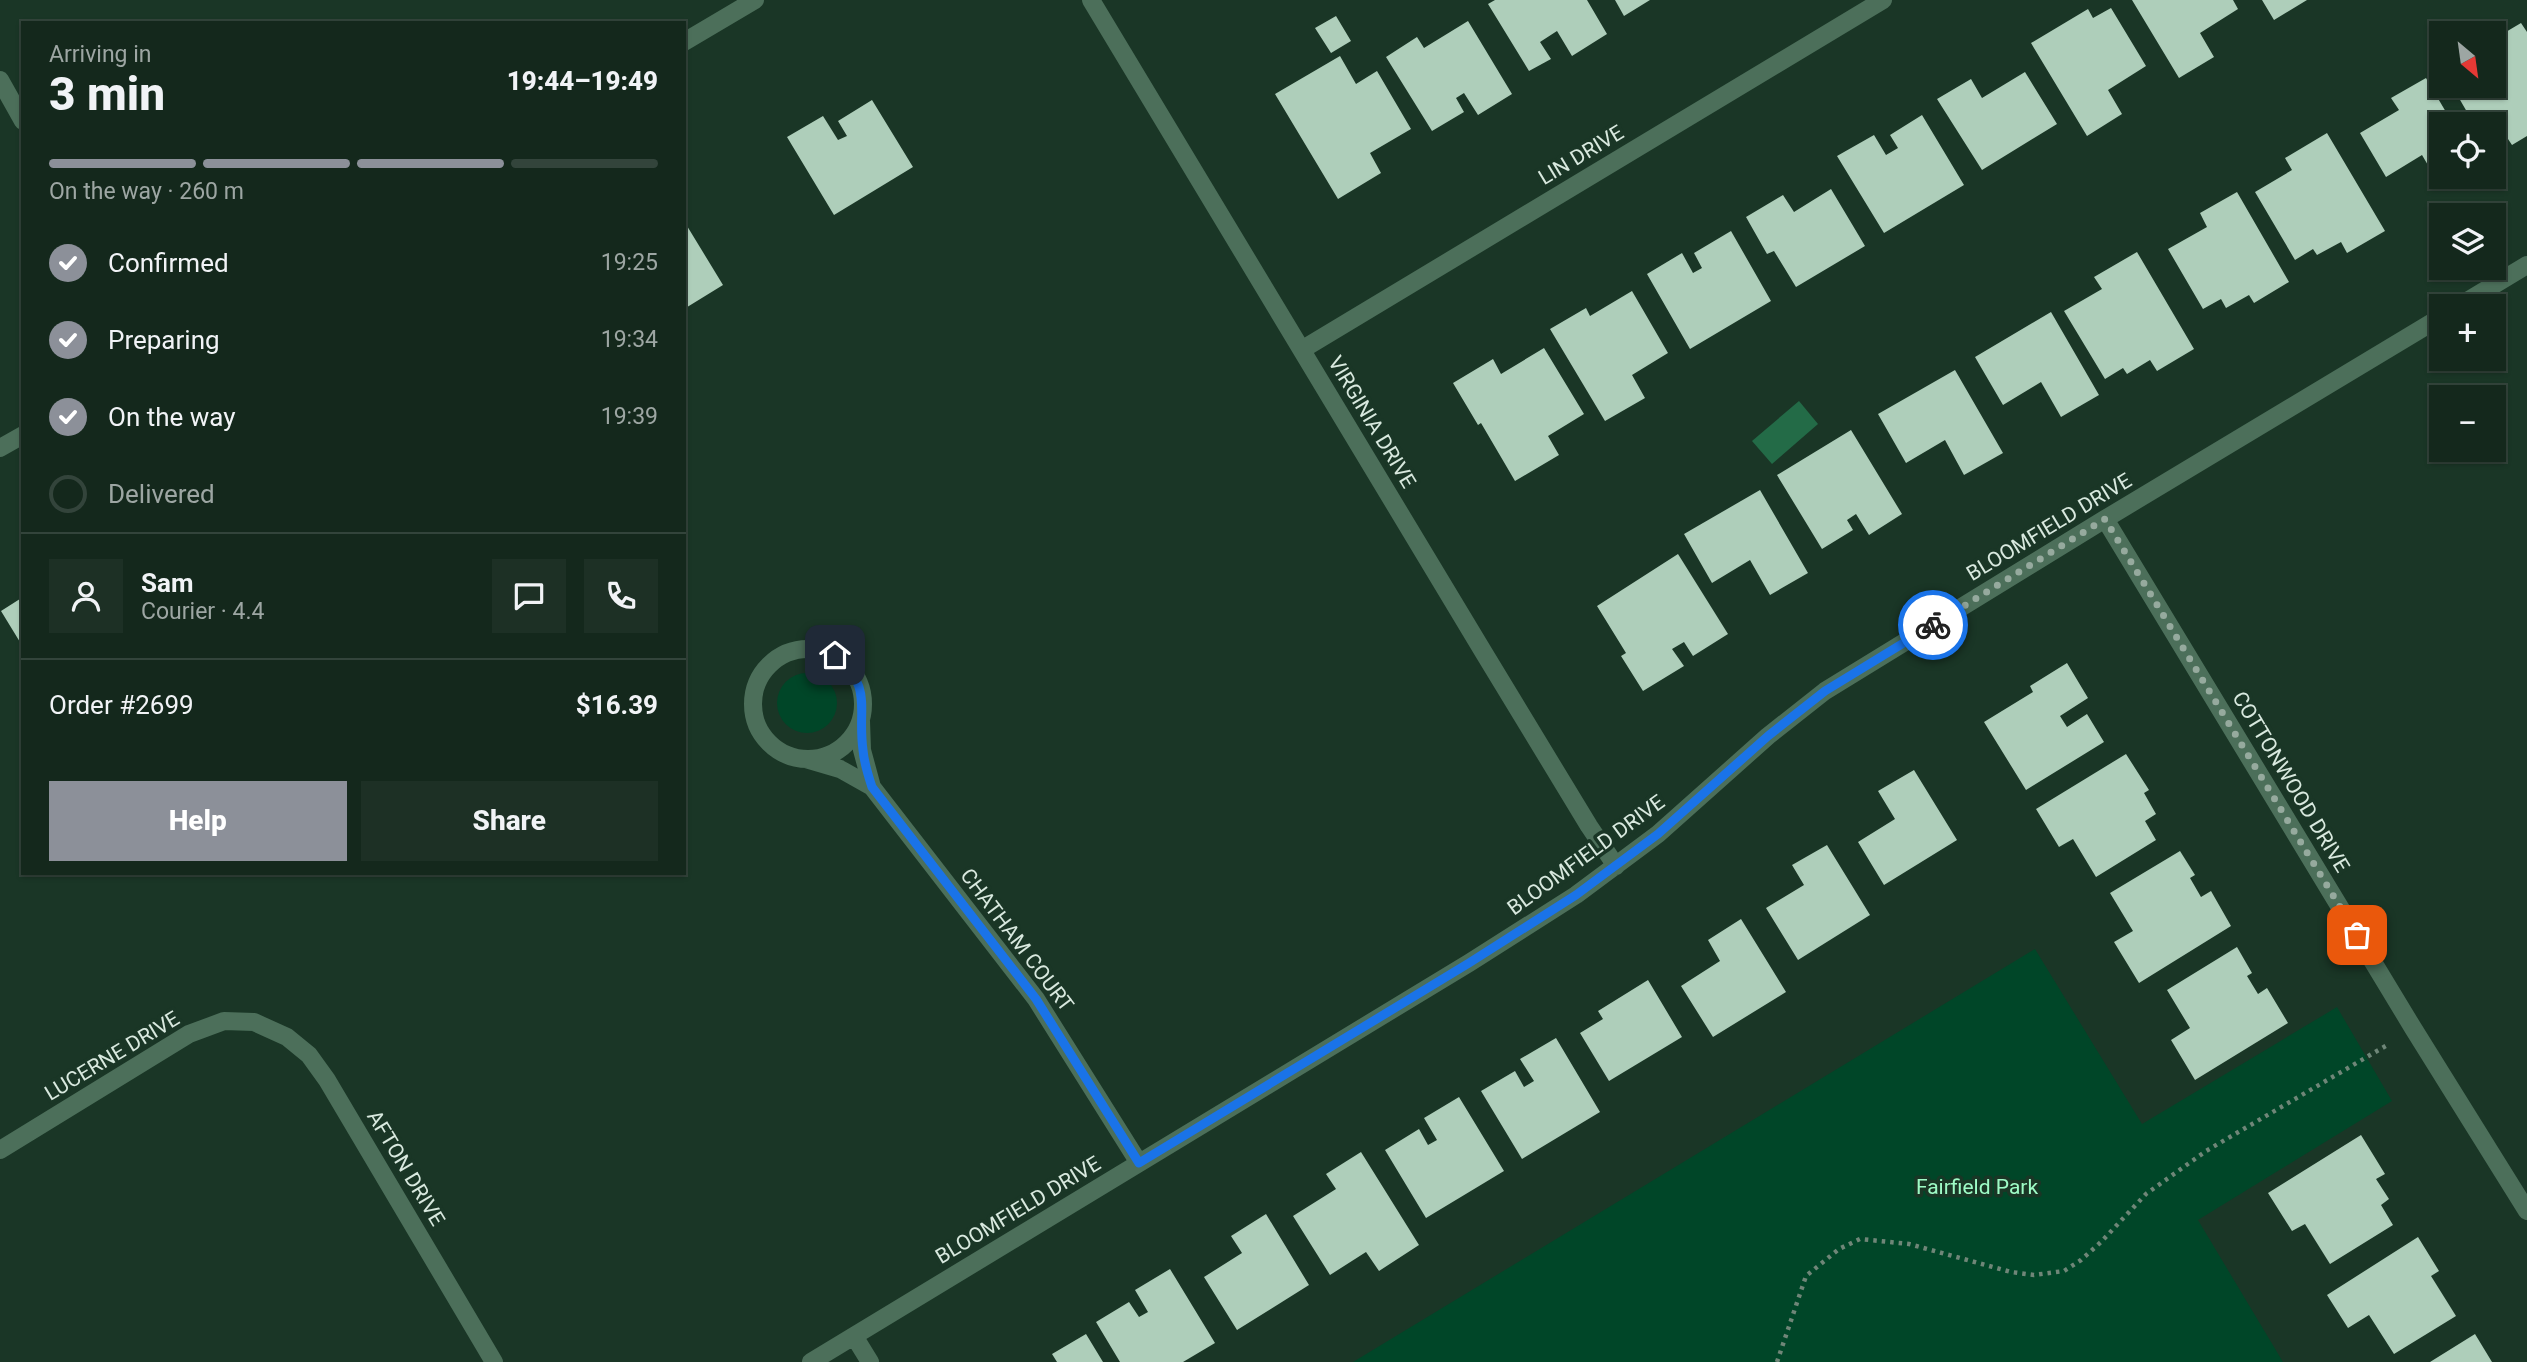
<!DOCTYPE html>
<meta charset="utf-8">
<style>
:root{--surface:#14281c;--page:#1d3025;--text:#f1f3f6;--muted:#9da6a3;--line:#33443b;--accent:#8c9099}
body{margin:0;font-family:Roboto,sans-serif;background:var(--page);color:var(--text);height:100vh;display:flex;flex-direction:column;font-size:26px;white-space:nowrap}
*{box-sizing:border-box;margin:0}
p{font-size:23px;color:var(--muted)}
.icon{flex:none;width:38px;height:38px;fill:none;stroke:currentColor;stroke-width:2;stroke-linecap:round;stroke-linejoin:round}
.map{position:relative;flex:1;overflow:hidden}
.details{position:absolute;left:21px;top:21px;width:665px;height:854px;display:flex;flex-direction:column;background:var(--surface);border-radius:0px;box-shadow:0 2px 5px #0004,0 0 0 2px var(--line)}
.details>*{flex:none}
.needle{width:46px;rotate:151deg}
.controls{position:absolute;left:2429px;top:21px;display:grid;gap:14px}
.controls a{display:grid;place-items:center;width:77px;height:77px;border-radius:0px;background:var(--surface);box-shadow:0 2px 5px #0004,0 0 0 2px var(--line);font-size:35px}
.pin{position:absolute;display:grid;place-items:center;width:60px;height:60px;color:#fff;margin:-30px;border-radius:14px;box-shadow:0 4px 10px #0006}
.courier{position:absolute;display:grid;place-items:center;width:70px;height:70px;margin:-35px;border:5px solid #1a73e8;border-radius:50%;background:#fff;color:#222;box-shadow:0 2px 9px #0007}
.head em{font-style:normal;font-weight:800}
.head div{display:flex;flex-direction:column-reverse}
.head{display:flex;align-items:center;justify-content:space-between;height:119px;padding:0 28px}
h1{font-size:46px;font-weight:800;line-height:52px}
.bar{display:grid;grid-template-columns:repeat(4,1fr);gap:10px 7px;align-content:center;height:84px;padding:0 28px}
.bar i{height:9px;border-radius:5px;background:var(--line)}
.bar .active{background:var(--accent)}
.bar p{grid-column:span 4}
.line{display:flex;align-items:center;gap:18px;padding:0 28px;border-top:2px solid var(--line)}
.line div{flex:1}
.round{display:grid;place-items:center;flex:none;width:74px;height:74px;border-radius:0px;background:var(--page)}
ol{padding:0 28px;list-style:none}
li{display:flex;align-items:center;gap:21px;height:77px}
li p{margin-inline-start:auto}
li .icon{padding:7px;border-radius:50%;background:var(--accent);color:#fff;stroke-width:4}
li:last-child{color:var(--muted)}
li i{width:38px;height:38px;border:4px solid var(--line);border-radius:50%}
.cta{display:flex;gap:14px;margin-top:auto;padding:14px 28px}
.cta a{flex:1;height:80px;border-radius:0px;background:var(--accent);color:#fff;font-size:28px;font-weight:800;line-height:80px;text-align:center}
.cta a+a{background:var(--page);color:var(--text)}
.map>svg:first-child{display:block}
</style>
<div class="map">
<svg width="2527" height="1362" viewBox="0 0 2527 1362">
<rect width="100%" height="100%" fill="#1a3626"/>
<path fill="#004628" d="M777 703a30 30 0 1 1 60 0a30 30 0 1 1-60 0Z
M2035,949L2142,1124L2337,1007L2392,1101L2198,1220L2283,1362H1353Z"/>
<path fill="#236b47" d="M1799,401L1818,424L1772,464L1752,441Z"/>
<path fill="#aeceba" d="M1495,0H1587L1607,34L1572,56L1557,31L1540,42L1551,59L1529,71L1488,4Z
M1615,0H1650L1624,16Z
M2132,0H2233L2238,9L2200,33L2214,57L2179,78Z
M2262,0H2307L2274,20Z
M2111,8L2146,66L2108,90L2122,114L2087,136L2031,43L2088,9L2093,18Z
M1336,16L1351,41L1331,53L1315,28Z
M1468,21L1512,94L1478,115L1464,93L1456,98L1464,112L1432,131L1386,57L1417,37L1424,48Z
M2521,23L2527,32V136L2512,145L2508,139L2494,147V124H2474L2452,86H2494V39Z
M1340,56L1356,84L1377,71L1411,129L1370,153L1381,173L1338,199L1275,94Z
M2025,72L2057,124L1982,170L1937,99L1971,79L1982,98Z
M2426,78L2453,124H2441V177H2464L2442,189L2422,155L2386,177L2360,133L2399,110L2391,98Z
M872,100L913,167L834,215L787,137L823,116L838,140L847,136L838,121Z
M1922,115L1964,185L1884,233L1837,156L1874,135L1886,155L1898,148L1890,135Z
M2327,133L2385,231L2347,253L2341,242L2317,255L2313,249L2295,260L2255,192L2292,170L2285,158Z
M1831,189L1865,246L1796,287L1774,251L1767,254L1746,217L1783,195L1794,212Z
M2237,192L2289,282L2254,303L2249,295L2226,308L2221,299L2203,309L2168,249L2207,227L2200,213Z
M684,221L723,285L684,309Z
M1731,231L1771,301L1690,349L1647,274L1682,253L1693,273L1702,268L1694,253Z
M2137,252L2194,349L2157,371L2150,360L2127,374L2123,368L2105,379L2064,311L2102,289L2094,277Z
M1632,291L1668,353L1632,375L1645,398L1605,421L1550,329L1586,308L1590,316Z
M2051,312L2099,395L2061,417L2041,382L2003,405L1975,357Z
M1544,348L1584,414L1548,436L1559,455L1515,481L1481,423L1478,425L1453,383L1493,359L1501,374Z
M1955,370L2003,453L1964,475L1945,440L1906,463L1878,414Z
M1851,430L1902,514L1869,535L1856,514L1847,520L1853,530L1822,549L1777,475Z
M1760,490L1808,573L1770,595L1750,560L1712,583L1684,534Z
M1678,554L1728,634L1693,656L1684,642L1672,649L1684,666L1643,691L1621,656L1626,653L1597,606Z
M23,597V647L1,611Z
M2067,663L2088,698L2060,716L2067,727L2087,714L2104,742L2026,790L1984,722L2033,692L2030,686Z
M2126,754L2149,790L2144,793L2156,814L2145,821L2156,840L2096,877L2073,839L2059,847L2036,809Z
M1914,770L1957,840L1884,885L1858,842L1895,819L1878,791Z
M1827,845L1870,915L1798,960L1766,908L1804,885L1792,865Z
M2180,851L2195,875L2190,878L2201,897L2211,891L2231,926L2139,983L2114,942L2133,931L2110,893Z
M1741,919L1786,992L1713,1037L1681,986L1720,961L1708,940Z
M2237,947L2252,973L2247,976L2258,994L2267,988L2288,1023L2195,1080L2171,1040L2190,1028L2167,990Z
M1648,980L1682,1037L1609,1081L1580,1033L1603,1019L1598,1011Z
M1556,1038L1600,1112L1522,1159L1481,1091L1515,1071L1524,1087L1534,1081L1520,1059Z
M1459,1097L1504,1171L1426,1218L1385,1150L1419,1129L1428,1145L1437,1140L1424,1118Z
M2361,1135L2385,1174L2376,1179L2389,1199L2381,1205L2393,1225L2330,1264L2305,1224L2292,1231L2268,1193Z
M1361,1152L1419,1245L1379,1271L1366,1252L1330,1275L1293,1216L1336,1189L1326,1174Z
M1266,1214L1309,1285L1237,1330L1204,1277L1242,1253L1231,1236Z
M2418,1237L2439,1271L2431,1276L2456,1316L2394,1354L2369,1315L2348,1328L2327,1295Z
M1170,1269L1215,1343L1183,1362H1120L1096,1322L1129,1302L1139,1317L1148,1312L1135,1290Z
M1086,1334L1103,1362H1057L1052,1354Z
M2475,1334L2492,1362H2430Z"/>
<g fill="none" stroke-linecap="round" stroke-linejoin="round">
<path stroke="#6f8678" stroke-width="4.5" stroke-dasharray="3.5 5" stroke-linecap="butt" d="M1777,1362L1806,1276L1839,1249L1860,1239L1909,1244L2011,1272L2034,1275L2064,1271L2081,1260L2101,1242L2146,1194L2206,1151L2389,1044"/>
<path stroke="#4c6f5a" stroke-width="18" d="M1091,0L1484,653L1589,826L1616,866
M684,42L755,0
M0,80L23,121
M2459,306L2527,265
M1303,349L1883,0
M0,448L23,435
M2105,519L2413,1028L2527,1211
M753 704a55 55 0 1 1 110 0a55 55 0 1 1-110 0Z
M861,721L862,750L872,787
M806,759L840,769L872,787L1036,999L1139,1163
M0,1150L189,1034L224,1021L254,1022L287,1037L309,1055L327,1080L494,1362
M854,1336L870,1362
M811,1362L1469,963L1576,895L1658,834L1768,736L1825,691L2105,519L2441,317"/>
</g>
<g fill="none" stroke-linecap="round" stroke-linejoin="round">
<path stroke="#96aa9e" stroke-width="7" stroke-dasharray="0 12.6" d="M1933,625L2105,519L2357,935"/>
<path stroke="#1a73e8" stroke-width="9" d="M835,655C874,688 857,707 863,750C864,762 868,775 872,787L1036,999L1139,1163L1469,963L1576,895L1658,834L1768,736L1825,691L1933,625"/>
</g>
<g text-anchor="middle" dominant-baseline="central" stroke-width="7" stroke-linejoin="round" paint-order="stroke">
<g font-size="21" fill="#d9e9df" stroke="#1a3626">
<text transform="translate(1581 155) rotate(-31)">LIN DRIVE</text>
<text transform="translate(1372 422) rotate(59)">VIRGINIA DRIVE</text>
<text transform="translate(2049 527) rotate(-31)">BLOOMFIELD DRIVE</text>
<text transform="translate(2291 782) rotate(59)">COTTONWOOD DRIVE</text>
<text transform="translate(1586 855) rotate(-36)">BLOOMFIELD DRIVE</text>
<text transform="translate(1017 940) rotate(53)">CHATHAM COURT</text>
<text transform="translate(112 1056) rotate(-31)">LUCERNE DRIVE</text>
<text transform="translate(406 1168) rotate(59)">AFTON DRIVE</text>
<text transform="translate(1018 1210) rotate(-31)">BLOOMFIELD DRIVE</text>
</g>
<g font-size="21" fill="#9efbc6" stroke="#1a3626">
<text x="1977" y="1187">Fairfield Park</text>
</g>
</g>
</svg>
<div class="controls">
<a><svg class="needle" viewBox="-14 -14 28 28"><path d="M0-13l5 13h-10z" fill="#e53935"/><path d="M0 13l5-13h-10z" fill="#9da6a3"/></svg></a>
<a><svg class="icon" aria-label="locate" viewBox="0 0 24 24"><circle cx="12" cy="12" r="6"/><path d="M12 2v4M12 18v4M2 12h4M18 12h4"/></svg></a>
<a><svg class="icon" aria-label="layers" viewBox="0 0 24 24"><path d="M12 4l9 5-9 5-9-5zM3 14l9 5 9-5"/></svg></a>
<a>+</a>
<a>−</a>
</div>
<div class="pin" style="left:2357px;top:935px;background:#ea580c"><svg class="icon" aria-label="bag" viewBox="0 0 24 24"><path d="M5 8h14l-1 12H6zM9 8a3 3 0 0 1 6 0"/></svg></div>
<div class="pin" style="left:835px;top:655px;background:#1f2937"><svg class="icon" aria-label="home" viewBox="0 0 24 24"><path d="M3 11l9-7 9 7M6 9v11h12V9"/></svg></div>
<div class="courier" style="left:1933px;top:625px"><svg class="icon" aria-label="bike" viewBox="0 0 24 24"><circle cx="6" cy="16" r="4"/><circle cx="18" cy="16" r="4"/><path d="M6 16l4-8h5l3 8M10 8l3 8H6M13 5h3"/></svg></div>
<section class="details">
<div class="head"><div><h1>3 min</h1><p>Arriving in</p></div><em>19:44–19:49</em></div>
<div class="bar"><i class="active"></i><i class="active"></i><i class="active"></i><i></i><p>On the way · 260 m</p></div>
<ol>
<li><svg class="icon" aria-label="check" viewBox="0 0 24 24"><path d="M5 12l5 5 9-10"/></svg>Confirmed<p>19:25</p></li>
<li><svg class="icon" aria-label="check" viewBox="0 0 24 24"><path d="M5 12l5 5 9-10"/></svg>Preparing<p>19:34</p></li>
<li><svg class="icon" aria-label="check" viewBox="0 0 24 24"><path d="M5 12l5 5 9-10"/></svg>On the way<p>19:39</p></li>
<li><i></i>Delivered</li>
</ol>
<div class="line" style="height:126px"><a class="round"><svg class="icon" aria-label="person" viewBox="0 0 24 24"><circle cx="12" cy="8" r="4"/><path d="M4 21q1-7 8-7t8 7"/></svg></a><div><b>Sam</b><p>Courier · 4.4</p></div><a class="round"><svg class="icon" aria-label="chat" viewBox="0 0 24 24"><path d="M4 5h16v11H9l-5 4z"/></svg></a><a class="round"><svg class="icon" aria-label="phone" viewBox="0 0 24 24"><path d="M5 4h4l2 5-3 2q2 4 5 5l2-3 5 2v4C11 20 4 13 5 4z"/></svg></a></div>
<div class="line" style="height:91px"><div>Order #2699</div><b>$16.39</b></div>
<div class="cta"><a>Help</a><a>Share</a></div>
</section>
</div>
